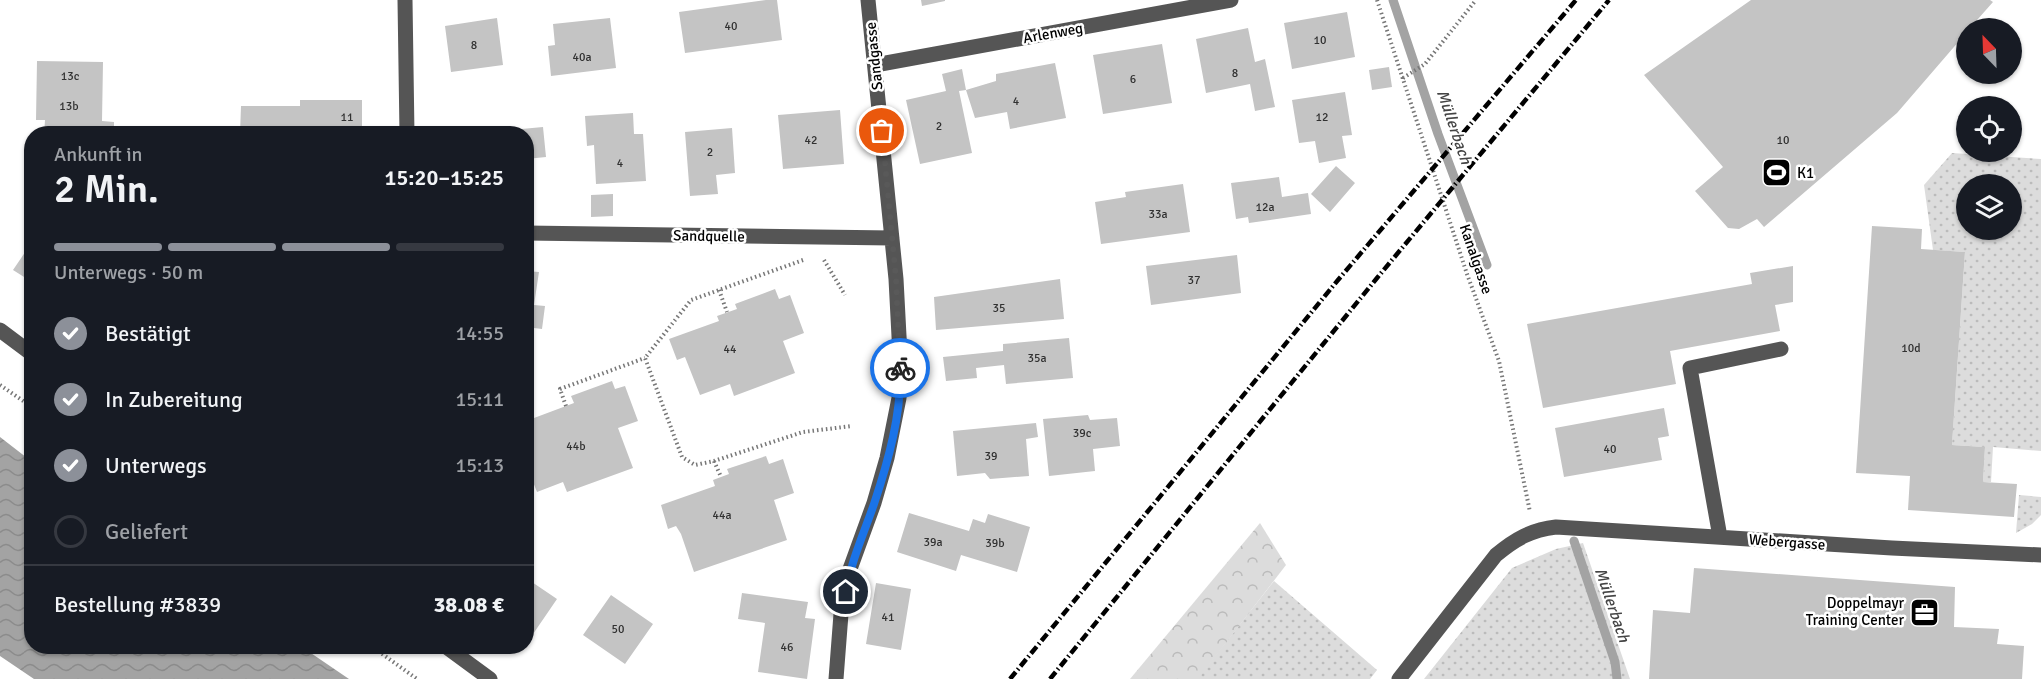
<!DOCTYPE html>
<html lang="de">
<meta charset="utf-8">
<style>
:root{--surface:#171b24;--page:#20242c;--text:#f1f3f6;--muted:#9ea1a6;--line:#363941;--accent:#8c9099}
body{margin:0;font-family:Signika,sans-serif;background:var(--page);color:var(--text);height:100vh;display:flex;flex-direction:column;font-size:22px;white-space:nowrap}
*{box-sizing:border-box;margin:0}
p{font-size:20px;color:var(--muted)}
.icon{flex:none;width:33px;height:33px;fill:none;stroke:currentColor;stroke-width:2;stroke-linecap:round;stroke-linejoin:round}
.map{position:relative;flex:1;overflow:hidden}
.details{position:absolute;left:24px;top:126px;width:510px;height:528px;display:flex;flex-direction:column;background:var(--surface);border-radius:24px;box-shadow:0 2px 4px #0004}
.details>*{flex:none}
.needle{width:39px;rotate:337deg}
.tools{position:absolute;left:1956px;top:18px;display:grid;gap:12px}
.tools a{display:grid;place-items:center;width:66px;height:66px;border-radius:50%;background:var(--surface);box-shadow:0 2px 4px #0004;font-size:30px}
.pin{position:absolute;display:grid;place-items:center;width:51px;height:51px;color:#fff;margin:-26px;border:3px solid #fff;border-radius:50%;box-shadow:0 2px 6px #0007}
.courier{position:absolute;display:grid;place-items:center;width:60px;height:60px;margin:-30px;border:4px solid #1a73e8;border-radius:50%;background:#fff;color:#222;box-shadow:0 2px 8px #0007}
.summary em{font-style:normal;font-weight:600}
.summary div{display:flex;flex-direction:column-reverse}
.summary{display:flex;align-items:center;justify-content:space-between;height:102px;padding:0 30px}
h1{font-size:39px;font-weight:600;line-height:45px}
.bar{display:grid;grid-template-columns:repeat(4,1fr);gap:9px 6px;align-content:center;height:72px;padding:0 30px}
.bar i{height:8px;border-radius:4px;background:var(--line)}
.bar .active{background:var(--accent)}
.bar p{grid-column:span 4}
.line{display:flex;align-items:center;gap:15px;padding:0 30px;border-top:2px solid var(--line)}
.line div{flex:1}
ol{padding:0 30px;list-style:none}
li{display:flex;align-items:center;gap:18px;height:66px}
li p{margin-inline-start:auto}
li .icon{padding:6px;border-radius:50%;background:var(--accent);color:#fff;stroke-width:4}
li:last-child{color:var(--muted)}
li i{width:33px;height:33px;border:3px solid var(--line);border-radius:50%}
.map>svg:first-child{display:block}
</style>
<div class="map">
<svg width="2041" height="679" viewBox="0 0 2041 679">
<defs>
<pattern id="green-dots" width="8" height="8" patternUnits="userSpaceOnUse" patternTransform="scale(1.5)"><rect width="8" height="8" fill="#dcdcdc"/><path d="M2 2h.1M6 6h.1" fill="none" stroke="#bbb" stroke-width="1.8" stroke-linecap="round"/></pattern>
<pattern id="forest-crowns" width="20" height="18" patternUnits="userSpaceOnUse" patternTransform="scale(1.5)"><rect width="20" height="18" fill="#dcdcdc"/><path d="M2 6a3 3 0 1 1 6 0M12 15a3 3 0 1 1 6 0" fill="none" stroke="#bbb"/></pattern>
<pattern id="water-waves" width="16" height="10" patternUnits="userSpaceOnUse" patternTransform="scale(1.5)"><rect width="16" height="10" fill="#a3a3a3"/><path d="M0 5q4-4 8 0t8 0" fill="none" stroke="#8b8b8b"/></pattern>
</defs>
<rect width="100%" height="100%" fill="#fff"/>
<path fill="url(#green-dots)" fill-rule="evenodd" d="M1952,153L2041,159V451L1993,447L1991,482H1983L1985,447L1952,445L1965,252L1933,250L1924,185ZM1966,184H2012V230H1966Z
M2019,495L2041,497V515L2032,524L2016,533Z
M1583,543L1630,679H1424L1512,568L1556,549Z
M1274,581L1377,670L1370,679H1197Z"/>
<path fill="url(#forest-crowns)" d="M1260,523L1286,565L1198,679H1130Z"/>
<path fill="url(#water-waves)" d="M0,437L31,461L32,646L302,647L349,679H34L0,656Z"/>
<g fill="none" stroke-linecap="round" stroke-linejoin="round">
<path stroke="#a3a3a3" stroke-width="9" d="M1393,0L1438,134L1487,265
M1574,541L1615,662L1617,679"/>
</g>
<path fill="#c4c4c4" d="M766,0H777L782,40L685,53L679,12Z
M921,0H945V1L922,6Z
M1751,0H1990L1993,2L1970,28H1966V33L1897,113L1764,227L1757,219L1739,229L1728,228L1695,191L1723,167L1644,75Z
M1347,12L1355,57L1292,69L1284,23Z
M497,18L503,65L451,72L445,26Z
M610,18L616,68L551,76L548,46L555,45L553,24Z
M1248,28L1255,62L1265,59L1275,107L1255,111L1250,84L1206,93L1196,39Z
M1162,44L1172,103L1103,114L1093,55Z
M37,61L103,62L102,121L114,122V134H44L45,120H36Z
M1055,63L1066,118L1010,129L1007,112L975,118L966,90L959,91L972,153L920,164L906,100L946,91L942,74L962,69L966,90L996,81V74Z
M1389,67L1392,87L1372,90L1369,70Z
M1345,92L1352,135L1342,136L1346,158L1319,163L1315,141L1299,143L1292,100Z
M300,100H362V134H240L241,106H300Z
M840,110L844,164L783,169L778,115Z
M633,113L634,134H643L646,181L596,184L594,145L587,146L585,116Z
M543,127L546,157L526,159V134H488V132Z
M732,128L735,173L716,175L718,194L690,196L685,132Z
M1336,166L1355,183L1330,212L1311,194Z
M1279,177L1282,197L1308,193L1311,214L1249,223L1248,217L1236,219L1231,183Z
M1183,184L1190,232L1101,244L1095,202L1126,197L1125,192Z
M613,194V216L591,217V195Z
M1872,226L1922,229L1921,249L1965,252L1952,445L1985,447L1983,482L2017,484L2014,517L1908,510L1910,476L1856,473Z
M32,242V282L13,270Z
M1237,255L1241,293L1151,305L1146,266Z
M1793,266V302L1775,305L1780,331L1670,351L1676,384L1543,408L1527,324L1752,284L1750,273Z
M526,271L539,272L534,305L545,306L542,329L526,327Z
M1060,279L1064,319L936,330L934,297Z
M775,289L779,299L790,295L804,333L783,341L795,373L734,396L730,384L700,395L685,357L677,360L669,339L719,321L717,316L737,309L735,304Z
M1069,338L1073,378L1006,384L1004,365L976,368L977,378L946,381L943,357L1003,351V344Z
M612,381L615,389L625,386L638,421L618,428L633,468L567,492L563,482L537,492L526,464V421L574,403L571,396Z
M1664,408L1669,436L1658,438L1662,460L1564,477L1555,428Z
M1088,415L1090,420L1117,418L1120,446L1093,449L1095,471L1049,476L1043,419Z
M1036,423L1038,437L1026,439L1029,476L990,479L985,473L957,476L953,431Z
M766,456L769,464L783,459L794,493L774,500L787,540L694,572L681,534L676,526L668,529L661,505L715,486L713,480L729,474L727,469Z
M909,513L969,531L973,519L985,523L988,514L1030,527L1017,572L961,555L956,571L897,552Z
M1694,568L1955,587L1954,627L1999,629L1997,644L2024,646L2022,679H1649L1653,610L1690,613Z
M526,578L557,599L531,637L526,633Z
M876,583L911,589L901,650L866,644Z
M742,593L808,602L805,618L815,619L807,679L758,672L765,623L738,619Z
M611,595L653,624L625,664L583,635Z"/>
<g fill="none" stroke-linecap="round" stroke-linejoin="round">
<path stroke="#777" stroke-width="4" stroke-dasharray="1.5 3" stroke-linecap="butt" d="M1377,0L1467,274L1499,361L1530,512
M1403,78L1425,64L1476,0
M803,260L691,300L645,358L682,457L695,465L714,461L803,432L852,426
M824,260L845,295
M719,290L727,312
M0,385L32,407
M566,406L560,389L645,358
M714,461L721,477
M371,646L417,679"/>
<path stroke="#555" stroke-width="15" d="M405,0L407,134
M875,65L1231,0
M526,233L892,238
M0,330L32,354
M1720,537L1690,368L1781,349
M445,646L490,679
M836,679L841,614L850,569L874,503L887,458L899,398L901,374L896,279L868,0
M1399,679L1496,555C1515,539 1531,530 1556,527L1892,548L2041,555"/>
<path stroke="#000" stroke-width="4.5" stroke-dasharray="9 3 1.5 3" stroke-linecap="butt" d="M1010,679L1338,280L1576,0
M1050,679L1377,278L1609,0"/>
</g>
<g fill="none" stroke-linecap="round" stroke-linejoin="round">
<path stroke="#595959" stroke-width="6" stroke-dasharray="0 10.8" d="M882,131L896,279L900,368"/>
<path stroke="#1a73e8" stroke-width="8" d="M846,592C851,561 864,533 874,504C888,462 902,413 900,368"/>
</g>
<defs>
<symbol id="stadium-square" viewBox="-11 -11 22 22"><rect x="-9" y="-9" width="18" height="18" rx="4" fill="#000" stroke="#fff"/><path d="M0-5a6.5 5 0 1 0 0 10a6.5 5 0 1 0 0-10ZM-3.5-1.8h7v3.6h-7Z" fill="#fff"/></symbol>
<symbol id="office-square" viewBox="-11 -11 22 22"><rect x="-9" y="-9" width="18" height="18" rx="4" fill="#000" stroke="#fff"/><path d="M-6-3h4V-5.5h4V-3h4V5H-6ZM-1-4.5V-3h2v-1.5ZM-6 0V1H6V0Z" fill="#fff"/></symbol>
</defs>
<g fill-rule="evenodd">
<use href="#stadium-square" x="1760" y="156" width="33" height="33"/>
<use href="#office-square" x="1908" y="596" width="33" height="33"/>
</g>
<g text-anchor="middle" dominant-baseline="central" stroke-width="5" stroke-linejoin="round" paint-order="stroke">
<g font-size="12" fill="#313131">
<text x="731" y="26">40</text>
<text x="1320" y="40">10</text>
<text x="474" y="45">8</text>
<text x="582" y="57">40a</text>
<text x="1235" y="73">8</text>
<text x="70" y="76">13c</text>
<text x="1133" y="79">6</text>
<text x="1016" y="101">4</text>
<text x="69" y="106">13b</text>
<text x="347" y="117">11</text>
<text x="1322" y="117">12</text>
<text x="939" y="126">2</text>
<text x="811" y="140">42</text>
<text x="1783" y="140">10</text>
<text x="710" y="152">2</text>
<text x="620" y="163">4</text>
<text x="1265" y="207">12a</text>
<text x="1158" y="214">33a</text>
<text x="1194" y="280">37</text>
<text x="999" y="308">35</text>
<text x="1911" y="348">10d</text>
<text x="730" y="349">44</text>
<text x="1037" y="358">35a</text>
<text x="1082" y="433">39c</text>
<text x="576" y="446">44b</text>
<text x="1610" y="449">40</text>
<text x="991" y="456">39</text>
<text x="722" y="515">44a</text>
<text x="933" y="542">39a</text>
<text x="995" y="543">39b</text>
<text x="888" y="617">41</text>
<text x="618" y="629">50</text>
<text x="787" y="647">46</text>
</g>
<g font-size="15" fill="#000" stroke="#fff">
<text transform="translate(1053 33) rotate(-10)">Arlenweg</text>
<text transform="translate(874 56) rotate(-96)">Sandgasse</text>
<text transform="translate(709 236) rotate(1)">Sandquelle</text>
<text transform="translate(1476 259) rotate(71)">Kanalgasse</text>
<text transform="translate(1787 542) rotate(4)">Webergasse</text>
</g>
<g font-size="15" fill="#000" stroke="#fff" text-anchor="start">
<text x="1797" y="173">K1</text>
<text x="1904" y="603" text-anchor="end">Doppelmayr<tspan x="1904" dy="17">Training Center</tspan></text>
</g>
<g font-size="16" font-style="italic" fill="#444" stroke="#fff">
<text transform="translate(1454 127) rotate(71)">Müllerbach</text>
<text transform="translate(1612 605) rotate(71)">Müllerbach</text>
</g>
</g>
</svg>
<div class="tools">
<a><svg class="needle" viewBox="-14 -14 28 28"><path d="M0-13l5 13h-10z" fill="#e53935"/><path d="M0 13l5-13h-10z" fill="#9ea1a6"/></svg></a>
<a><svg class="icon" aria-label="locate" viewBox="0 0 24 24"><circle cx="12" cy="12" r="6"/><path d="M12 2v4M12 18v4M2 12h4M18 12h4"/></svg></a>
<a><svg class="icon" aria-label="layers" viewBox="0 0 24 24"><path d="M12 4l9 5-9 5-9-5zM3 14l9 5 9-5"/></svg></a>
</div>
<div class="pin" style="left:882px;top:131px;background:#ea580c"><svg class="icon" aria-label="bag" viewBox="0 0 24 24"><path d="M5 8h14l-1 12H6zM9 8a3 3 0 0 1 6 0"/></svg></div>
<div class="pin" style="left:846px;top:592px;background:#1f2937"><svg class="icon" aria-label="home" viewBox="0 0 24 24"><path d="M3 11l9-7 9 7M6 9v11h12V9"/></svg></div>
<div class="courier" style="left:900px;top:368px"><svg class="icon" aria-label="bike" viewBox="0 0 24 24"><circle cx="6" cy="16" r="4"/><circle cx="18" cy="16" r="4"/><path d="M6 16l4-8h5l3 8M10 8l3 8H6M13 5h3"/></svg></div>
<section class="details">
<div class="summary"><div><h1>2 Min.</h1><p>Ankunft in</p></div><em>15:20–15:25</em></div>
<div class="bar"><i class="active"></i><i class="active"></i><i class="active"></i><i></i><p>Unterwegs · 50 m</p></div>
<ol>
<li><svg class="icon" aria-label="check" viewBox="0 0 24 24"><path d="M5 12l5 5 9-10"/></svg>Bestätigt<p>14:55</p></li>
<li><svg class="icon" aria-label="check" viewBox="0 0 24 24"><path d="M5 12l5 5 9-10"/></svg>In Zubereitung<p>15:11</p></li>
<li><svg class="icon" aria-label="check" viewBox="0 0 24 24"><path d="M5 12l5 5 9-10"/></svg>Unterwegs<p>15:13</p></li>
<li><i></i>Geliefert</li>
</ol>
<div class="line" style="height:78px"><div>Bestellung #3839</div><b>38.08 €</b></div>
</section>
</div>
